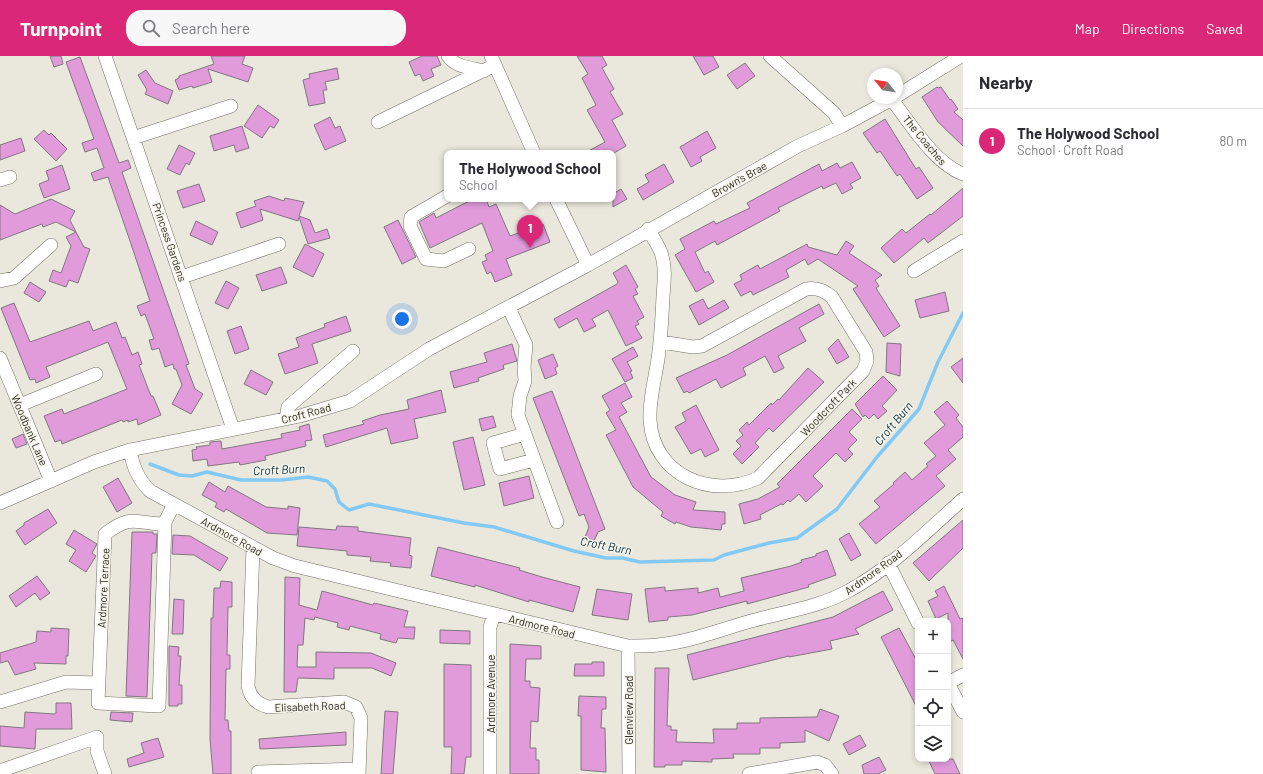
<!DOCTYPE html>
<meta charset="utf-8">
<style>
body{margin:0;font-family:Barlow,sans-serif;background:#f7f7f7;color:#2b2b33}
.controls{position:absolute;right:12px;bottom:12px;display:grid;overflow:hidden;border-radius:8px;box-shadow:0 2px 6px #0003}
.controls button{width:36px;height:36px;display:grid;place-items:center;padding:0;border:0;border-bottom:1px solid #e1e1e2;background:#fff;color:#2b2b33;font:20px sans-serif}
.compass{position:absolute;left:867px;top:12px;width:36px;height:36px;border-radius:50%;background:#fff;box-shadow:0 2px 6px #0003;rotate:300deg}
.you{position:absolute;left:402px;top:263px;width:14px;height:14px;margin:-10px;border:3px solid #fff;border-radius:50%;background:#1a73e8;box-shadow:0 0 0 6px #1a73e833}
.badge{display:grid;place-items:center;width:26px;height:26px;border-radius:50%;background:#db2777;color:#fff;font-size:13px;font-weight:700}
.pin{position:absolute;translate:-50% -33px;filter:drop-shadow(0 1px 2px #0008)}
.pin::after{content:'';position:absolute;top:21px;width:14px;height:12px;background:inherit;clip-path:polygon(0 0,100% 0,50% 100%)}
.popup{position:absolute;left:444px;top:94px;width:172px;height:52px;box-sizing:border-box;display:grid;place-content:center;border-radius:8px;background:#fff;filter:drop-shadow(0 1px 3px #0005);font-size:13px;white-space:nowrap;color:#7c7c81}
.popup b{font-size:15px;color:#2b2b33}
.popup::after{content:'';position:absolute;left:50%;top:100%;margin-left:-8px;border:8px solid transparent;border-top-color:#fff}
.list{margin:0;padding:0;list-style:none}
h2{display:flex;justify-content:space-between;align-items:center;height:52px;margin:0;padding:0 16px;font-size:17px}
h2 small{font-size:13px;font-weight:400;color:#7c7c81}
.list li{display:grid;grid-template-columns:26px 1fr auto;gap:12px;align-items:center;box-sizing:border-box;height:64px;padding:0 16px;border-top:1px solid #e1e1e2}
.list b{display:block;font-size:15px;white-space:nowrap}
.list p{margin:0;font-size:13px;white-space:nowrap;color:#7c7c81}
.list em{font-size:13px;font-style:normal;color:#7c7c81}
.icon{flex:none;width:22px;height:22px;fill:none;stroke:currentColor;stroke-width:2;stroke-linecap:round;stroke-linejoin:round}
.map{position:relative;flex:none;width:963px;height:718px;overflow:hidden}
header{display:flex;align-items:center;gap:24px;box-sizing:border-box;height:56px;padding:0 20px;background:#db2777;color:#fff}
header strong{font-size:19px}
nav{display:flex;gap:22px;margin-inline-start:auto;font-size:14px}
.search{width:280px;height:36px;background:#f7f7f7;display:flex;align-items:center;gap:10px;box-sizing:border-box;padding:0 14px;border-radius:16px;color:#7c7c81;font-size:15px}
main{display:flex}
aside{flex:1;background:#fff}
.map>svg:first-child{display:block}
</style>
<header>
<strong>Turnpoint</strong>
<div class="search"><svg class="icon" aria-label="search" viewBox="0 0 24 24"><circle cx="10" cy="10" r="6"/><path d="M15 15l6 6"/></svg>Search here</div>
<nav><a>Map</a><a>Directions</a><a>Saved</a></nav>
</header>
<main>
<div class="map">
<svg width="963" height="718" viewBox="0 0 963 718">
<rect width="100%" height="100%" fill="#eae8dd"/>
<g fill="none" stroke-linecap="round" stroke-linejoin="round">
<path stroke="#82caf5" stroke-width="3.5" d="M150,408L179,419L192,420L207,416L241,424H282L308,421L327,425L335,433L339,446L349,454L369,448L464,467L494,471L574,495L606,502H622L640,506L714,504L724,499L769,487L797,482L837,453L877,401L919,353L938,306L963,257"/>
</g>
<path fill="#e19bdb" stroke="#80777f" d="M50,0H61L63,8L54,11Z
M211,0H245L242,8L253,12L248,26L208,13L212,26L193,32L192,30L179,34L175,24L179,22V20L214,8Z
M422,0H437L441,9L431,13L434,20L423,25L420,18L415,20L409,6Z
M577,0H602L607,9L602,12L614,33L610,36L623,58L612,64L626,90L614,97H585L605,86L587,54L596,49L582,22L588,18Z
M693,0H713L719,11L704,19Z
M80,1L119,107L128,104L131,112L122,116L189,308L186,309L195,333L203,338L191,358L172,348L182,329L176,313H174L173,308L165,311L159,292L152,294L149,284L154,283L145,258L141,260L137,250L150,245L130,185L108,121L94,125L91,117L104,112L97,92L85,96L82,87L94,83L66,6Z
M745,7L755,20L737,33L727,19Z
M337,12L339,23L325,26L327,34H323L325,47L309,50L303,24L310,22L309,18Z
M146,14L155,27L173,35L168,48L145,38L147,34L138,19Z
M937,31L938,32L941,31L950,44L951,43L958,53L954,56L963,64V90L938,66L922,41Z
M258,49L279,64L274,72L270,70L262,82L244,70Z
M330,61L335,72L340,70L346,85L325,94L314,69Z
M885,63L916,113L919,111L933,132L917,143L900,118L897,120L880,95L877,97L863,77Z
M242,70L249,92L236,96L234,89L214,95L210,80Z
M44,74L49,79L51,77L67,93L56,105L34,83Z
M707,75L716,92L700,101L702,105L691,111L680,91Z
M21,82L25,95L0,104V89Z
M179,89L195,97L189,109L186,107L180,119L167,113Z
M852,106L861,122L850,128L853,132L842,138L836,127L823,133L822,130L778,152L780,155L717,189L715,185L695,196L705,217L708,215L714,226L696,236L675,199L685,193L680,183L714,165L716,168L750,152L747,147L819,108L822,115L837,107L840,112Z
M664,108L674,126L643,144L637,133L649,126L645,119Z
M62,109L70,133L44,142L39,128L49,124L46,115Z
M199,128L205,145L183,152L177,135Z
M963,132V160L928,187L924,182L894,207L881,192L902,173L906,177L930,158L931,159Z
M621,133L627,143L613,151V138Z
M269,140L284,145L285,142L304,146L299,160L310,164L315,177L327,173L330,182L308,188L299,161L298,165L260,153L263,164L241,172L236,157L256,150L254,145Z
M51,143L75,155L70,164L76,176L56,166L43,171L42,168L0,184V149L15,158Z
M473,143H486L489,151L496,148L510,180L543,168L550,186L506,203L512,219L495,226L491,216L487,218L482,206L487,204L485,199L493,195L482,167L430,192L419,166L434,157L436,162Z
M398,164L416,201L402,208L384,171Z
M196,165L218,176L212,189L190,179Z
M76,176L84,191L90,193L78,227L69,224L66,231L49,225L53,214L61,217L71,190L66,181Z
M846,185L854,190L849,197L882,219L875,224L879,230L876,232L900,270L884,281L853,233L858,230L818,203L808,209L805,203L786,214L789,221L753,239L751,235L741,240L734,228L742,224L740,219L758,209L760,213L807,188L808,191L837,199Z
M305,188L324,198L313,221L293,211Z
M626,209L638,231L635,233L638,238L633,240L644,261L637,265L639,268L635,270L642,282L626,290L608,254L592,263L596,270L584,276L577,262L559,272L554,263L617,228L618,226L613,217Z
M281,211L287,227L262,235L256,219Z
M226,225L239,232L228,253L215,247Z
M30,226L46,236L39,246L24,237Z
M945,236L949,255L920,262L915,244Z
M703,243L708,253L724,244L729,252L699,269L689,250Z
M14,247L30,286L89,265L93,275L116,266L122,282L125,281L132,299L138,296L142,308L139,309L151,340H153L161,359L138,369L137,363L128,366V364L123,366L122,364L62,388L61,384L55,386L44,360L62,353L64,358L127,333L108,286L46,311L50,321L36,327L35,323L30,324L1,252Z
M819,248L824,258L799,272L806,285L778,300L784,312L774,317L765,300L743,312L746,319L721,332L716,323L689,337L687,335L684,337L676,322L727,299Z
M346,260L351,275L312,288L318,307L285,318L278,298L299,291L296,282L325,271L324,268Z
M241,270L249,293L235,298L227,275Z
M838,283L849,301L837,308L828,293Z
M887,287L901,288L900,320L886,316Z
M512,288L517,305L503,309L504,313L478,322L479,325L454,332L450,316L487,306L484,297Z
M633,291L638,300L627,306L632,315L630,316L633,322L625,326L612,303Z
M553,298L558,310L555,312L557,318L545,323L538,304Z
M963,302V327L951,311Z
M808,312L824,326L773,376L769,372L755,387L759,391L742,408L733,398L741,390L736,385L743,379L739,374L747,366L749,369L771,347L772,349L778,343L779,344Z
M251,314L273,326L266,339L244,328Z
M883,320L897,334L882,350L887,355L878,363L874,358L869,363L865,359L863,361L855,348Z
M625,327L632,341L621,347L627,356L619,361L651,421L675,439L696,446L693,454L725,456V468H722L721,474L691,471L676,466L675,468L661,460L663,456L633,431L606,379L616,374L606,357L610,354L602,340Z
M441,334L446,356L414,363L418,382L391,388L387,372L326,391L323,379L364,368L362,365L380,359L409,353L407,344Z
M552,335L605,473L598,476L594,485L585,481L589,471L584,458L579,460L533,342Z
M947,345L959,359L956,362L963,371V381L948,394L956,403L936,420L945,430L876,488L859,468L880,451L874,445L894,428L893,427L905,416L912,424L928,410L926,408L936,400L924,387L945,369L934,356Z
M696,349L719,394L705,401L701,393L691,398L675,371L686,365L682,357Z
M852,353L862,363L849,376L857,384L848,393L853,398L845,406L836,397L813,420L823,430L806,446L799,438L790,446L788,444L783,449L781,448L760,459L761,463L744,468L739,448L758,443L780,431L777,428Z
M493,360L496,371L482,375L479,363Z
M309,368L312,384L305,385L306,390L265,400L266,404L240,409L239,406L208,410L207,403L193,405L192,394L197,393L196,391L210,389V386L221,385L222,393L282,382L281,378L300,374L299,371Z
M23,378L27,388L16,392L12,383Z
M473,381L485,429L464,434L453,386Z
M529,420L534,442L504,450L499,427Z
M118,422L132,447L117,456L103,431Z
M209,426L225,436L228,430L266,451L288,453V450L300,452L297,479L267,477L226,453L224,456L215,451L217,447L202,439Z
M48,453L57,467L25,489L16,475L24,469V467Z
M963,464V492L929,525L913,507Z
M337,470L358,471V475L411,482L409,499L412,500L411,512L390,510L391,507L370,505L371,501L347,499V495L297,490L299,471L336,474Z
M74,474L97,488L92,497L96,500L86,516L69,505L76,494L66,488Z
M132,476H153V478H157L156,497H152L147,641L126,640Z
M849,477L861,499L851,505L839,483Z
M173,479L190,480L228,502L220,515L194,499L172,498Z
M438,491L520,512L519,514L542,521L580,531L573,556L529,544V546L475,529V531L431,520Z
M827,494L836,519L808,529L809,531L747,548V545L692,559L668,561V564L649,566L645,533L665,531V535L698,532V537L718,532L720,541L744,535L741,522L791,510L802,506L801,504L816,500V498Z
M37,520L50,537L40,544L35,537L16,551L9,540Z
M285,521L300,522L299,549L317,554L322,535L373,549L374,547L408,555L404,571H415L414,583L398,582L396,587L380,583L381,578L350,570L349,574L337,571L338,567L315,561L314,564L305,562L303,589H298L297,611H316V596L371,597L396,607L391,620L372,612H334V623L298,622L296,636H284Z
M221,525L232,526V551H228L227,599H230V613H226L225,664H228L229,675H231V718H213L210,683L211,562H213L214,532H220Z
M944,530L960,563L963,562V603L953,584L948,587V557L936,563L928,545L938,540L935,535Z
M597,533L632,538L628,564L592,559Z
M883,535L893,554L855,573L859,578L830,585L832,593L789,601V600L693,624L687,599L833,561Z
M174,543L184,544L183,578H172Z
M51,572L69,573L68,600H66V608L34,607L36,613L15,619L8,605L0,607V597L36,586L37,575L51,576Z
M899,572L918,607V654L881,581Z
M440,574L470,575V588L440,587Z
M510,588L541,590V603H526L525,625H530V631L540,632L538,666L531,665L530,692H536V704H539V718H510Z
M169,590L179,591L178,600H181L179,629H182V648H178V650H169Z
M592,606H604V620H574L575,608H592Z
M444,608L471,609V701H466L464,718H451L452,691H444Z
M655,612H669L667,670H671V674H677L676,686L714,687L713,673H737V667H760V662L817,661L820,653L839,660L829,685L805,674V686L780,687V692H760V698H733L734,702L712,703V706L682,705V709H665V711H654Z
M579,640L606,641V653H602L601,672H605L606,716L581,714V660H578Z
M56,647H71L72,673H36L35,693L0,690V670L24,672L25,656L54,658L56,657Z
M385,655L398,656L393,718H381Z
M111,656L133,657L132,666L110,664Z
M346,676V689L260,693L259,683Z
M860,679L866,690L849,699L843,688Z
M158,682L164,701L129,711L127,703L144,697L141,687Z
M879,701L886,714L878,718H864L862,709Z
M928,703H953L960,718H935Z"/>
<g fill="none" stroke-linecap="round" stroke-linejoin="round">
<g stroke="#737167" stroke-width="14">
<path id="minor" d="M105,0L233,373
M448,0C455,11 472,12 484,15
M491,0L534,97
M770,0L834,57L842,70
M897,40L961,0
M892,44C911,68 934,107 963,118
M378,66L495,9
M133,82L231,50
M0,124L10,121
M447,140L411,161L410,170L426,203L444,205L469,193
M556,143L588,209
M648,173C653,182 660,191 662,200C666,213 664,227 663,240C662,263 661,286 657,309C654,327 649,346 650,364C653,419 711,444 758,422L863,315L867,305L866,296L832,241C824,234 816,231 806,233L702,290L693,291L661,286
M914,215L963,185
M182,221L279,188
M0,225L14,222L51,189
M509,252L526,289L524,311L525,325L520,340L518,359L557,466
M0,302L51,425
M20,349L96,318
M286,363L288,351L353,295
M525,378L493,387L500,413L534,404
M130,394C133,411 138,423 150,435L273,502L295,510L628,590C638,590 649,590 658,589C691,586 724,572 755,564C788,555 820,551 850,534C891,512 928,474 963,443
M0,447L94,406L130,394L300,360L350,345L429,293L588,209L798,90L842,70L894,42
M165,466L159,650L98,647L105,478C133,457 134,468 164,468L174,448
M253,492L248,630C250,642 257,648 268,651L344,646L356,651L361,662L359,718
M888,507L918,567
M628,590L629,718
M948,627L963,656
M948,627L963,619
M0,646L66,626L98,627
M0,715L97,681V695L105,718
M258,718V716L359,713
M490,718V571L494,558
M749,718L817,706L825,709L832,718"/>
</g>
<use href="#minor" stroke="#fff" stroke-width="13"/>
</g>
<g text-anchor="middle" dominant-baseline="central" stroke-width="3" stroke-linejoin="round" paint-order="stroke">
<g font-size="11" fill="#2c2b27" stroke="#f7f5ea">
<text transform="translate(925 84) rotate(50)">The Coaches</text>
<text transform="translate(739 123) rotate(-29)">Brown's Brae</text>
<text transform="translate(170 186) rotate(71)">Princess Gardens</text>
<text transform="translate(828 351) rotate(-46)">Woodcroft Park</text>
<text transform="translate(306 357) rotate(-15)">Croft Road</text>
<text transform="translate(30 374) rotate(67)">Woodbank Lane</text>
<text transform="translate(232 480) rotate(29)">Ardmore Road</text>
<text transform="translate(873 516) rotate(-36)">Ardmore Road</text>
<text transform="translate(103 532) rotate(-87)">Ardmore Terrace</text>
<text transform="translate(542 570) rotate(14)">Ardmore Road</text>
<text transform="translate(490 638) rotate(-90)">Ardmore Avenue</text>
<text transform="translate(310 650) rotate(-2)">Elisabeth Road</text>
<text transform="translate(628 654) rotate(-90)">Glenview Road</text>
</g>
<g font-size="12" font-style="italic" fill="#063147" stroke="#f7f5ea">
<text transform="translate(893 367) rotate(-50)">Croft Burn</text>
<text transform="translate(279 413) rotate(-3)">Croft Burn</text>
<text transform="translate(606 489) rotate(11)">Croft Burn</text>
</g>
</g>
</svg>
<div class="controls">
<button>+</button>
<button>−</button>
<button><svg class="icon" aria-label="locate" viewBox="0 0 24 24"><circle cx="12" cy="12" r="6"/><path d="M12 2v4M12 18v4M2 12h4M18 12h4"/></svg></button>
<button><svg class="icon" aria-label="layers" viewBox="0 0 24 24"><path d="M12 4l9 5-9 5-9-5zM3 14l9 5 9-5"/></svg></button>
</div>
<svg class="compass" viewBox="-18 -18 36 36"><path d="M0-13l5 13h-10z" fill="#e53935"/><path d="M0 13l5-13h-10z" fill="#7c7c81"/></svg>
<div class="you"></div>
<div class="pin badge" style="left:530px;top:192px">1</div>
<div class="popup"><b>The Holywood School</b>School</div>
</div>
<aside>
<h2>Nearby<small></small></h2>
<ul class="list">
<li><span class="badge">1</span><div><b>The Holywood School</b><p>School · Croft Road</p></div><em>80 m</em></li>
</ul>
</aside>
</main>
